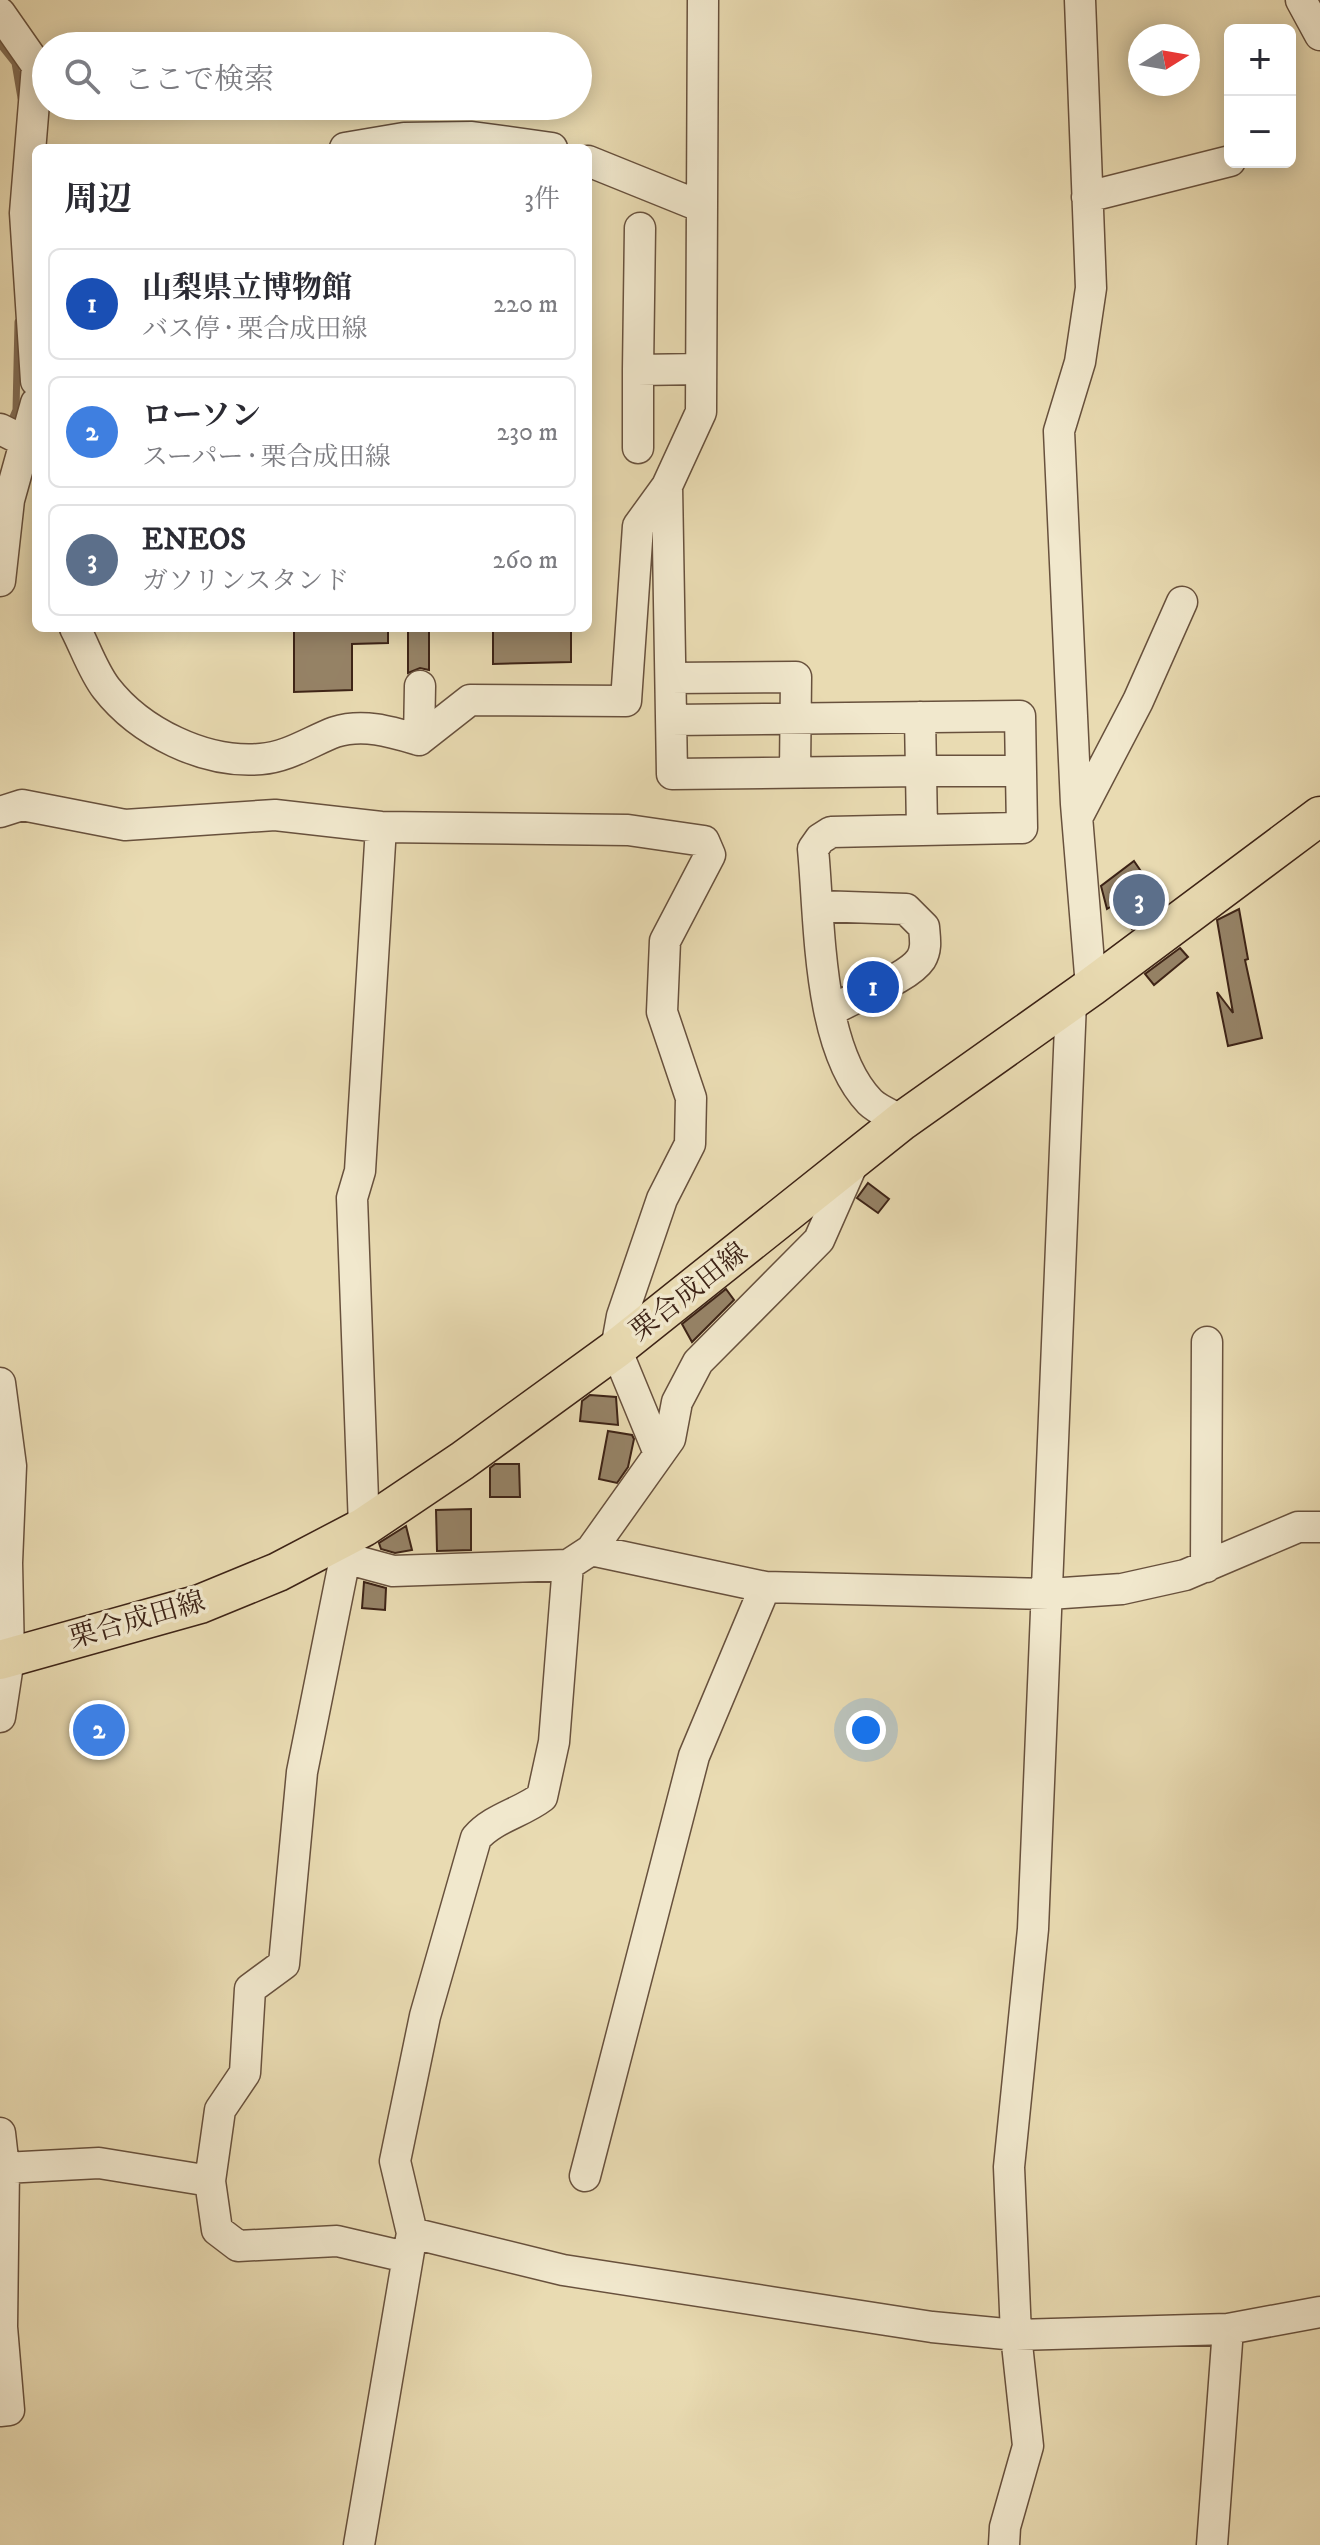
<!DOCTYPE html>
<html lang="ja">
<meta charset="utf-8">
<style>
body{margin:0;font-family:"IM FELL DW Pica","Noto Serif JP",serif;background:#f2f2f3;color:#2b2b33}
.controls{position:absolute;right:24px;top:24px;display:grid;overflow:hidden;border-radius:12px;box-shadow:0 4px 20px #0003}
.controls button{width:72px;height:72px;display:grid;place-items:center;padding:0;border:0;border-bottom:2px solid #e1e1e2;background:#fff;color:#2b2b33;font:40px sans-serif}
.compass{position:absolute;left:1128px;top:24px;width:72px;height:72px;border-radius:50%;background:#fff;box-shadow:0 4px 20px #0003;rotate:79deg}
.you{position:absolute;left:866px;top:1730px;width:28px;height:28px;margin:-20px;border:6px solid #fff;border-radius:50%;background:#1a73e8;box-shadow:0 0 0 12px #1a73e833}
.badge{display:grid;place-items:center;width:52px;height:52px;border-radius:50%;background:#8f2418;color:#fff;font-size:26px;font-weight:700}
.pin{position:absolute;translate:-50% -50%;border:4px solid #fff;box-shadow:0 2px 8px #0006}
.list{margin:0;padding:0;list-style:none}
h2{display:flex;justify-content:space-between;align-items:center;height:104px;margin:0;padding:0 32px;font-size:34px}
h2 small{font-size:26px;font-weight:400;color:#7c7c81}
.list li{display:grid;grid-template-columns:52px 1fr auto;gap:24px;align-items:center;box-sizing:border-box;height:112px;margin:0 16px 16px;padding:0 16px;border:2px solid #e1e1e2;border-radius:12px}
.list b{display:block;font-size:30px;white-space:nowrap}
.list p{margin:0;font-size:26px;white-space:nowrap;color:#7c7c81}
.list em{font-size:26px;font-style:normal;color:#7c7c81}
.icon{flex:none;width:44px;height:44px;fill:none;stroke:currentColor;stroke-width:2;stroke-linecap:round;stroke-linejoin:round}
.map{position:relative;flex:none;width:1320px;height:2545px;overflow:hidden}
.search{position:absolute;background:#fff;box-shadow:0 4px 20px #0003;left:32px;top:32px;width:560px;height:88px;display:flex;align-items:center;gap:20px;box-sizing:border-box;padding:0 28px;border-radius:44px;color:#7c7c81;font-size:30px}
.panel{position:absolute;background:#fff;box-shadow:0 4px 20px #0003;left:32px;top:144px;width:560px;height:488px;border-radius:12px}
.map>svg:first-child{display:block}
</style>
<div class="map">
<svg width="1320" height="2545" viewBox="0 0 1320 2545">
<rect width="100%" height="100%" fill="#e9dbb2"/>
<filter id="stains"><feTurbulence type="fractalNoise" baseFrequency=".0025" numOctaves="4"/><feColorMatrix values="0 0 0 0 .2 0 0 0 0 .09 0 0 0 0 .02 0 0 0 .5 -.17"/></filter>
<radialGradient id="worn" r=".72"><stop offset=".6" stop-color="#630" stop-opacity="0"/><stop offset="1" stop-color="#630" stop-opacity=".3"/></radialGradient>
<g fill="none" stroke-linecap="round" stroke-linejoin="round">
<path stroke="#816c54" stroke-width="7" d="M0,44L15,63L21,98
M10,424L16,410L18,322"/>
</g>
<path fill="#968367" stroke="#3d2316" stroke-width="2" d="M294,628H388V643L352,644V690L294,692Z
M408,628H429V670L420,668L408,673Z
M493,628H571V662L493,664Z
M1134,861L1164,905L1132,929L1115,904L1107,909L1101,886Z
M1239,909L1248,959L1245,960L1262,1038L1228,1046L1217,992L1233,1013L1217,920Z
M1180,948L1188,957L1154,985L1145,974Z
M868,1183L889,1199L878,1213L857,1198Z
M726,1289L734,1300L692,1342L682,1324Z
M590,1395L616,1397L618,1425L580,1421L582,1401Z
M608,1431L632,1435L634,1439L628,1467L617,1483L599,1479Z
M495,1464H519L520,1497H490V1468Z
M471,1509V1550L437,1551L436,1510Z
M406,1526L412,1550L395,1553L381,1549L379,1543Z
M364,1582L386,1588L385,1610L362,1608Z"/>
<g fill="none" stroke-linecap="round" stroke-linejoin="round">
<g stroke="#68513d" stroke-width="33">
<path id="minor" d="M703,0L701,412L667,486L672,774L921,771L922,830L831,832L820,839L813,849C820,921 817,1047 870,1102C878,1110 892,1115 902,1121
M1080,0L1091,288L1080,362L1059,431L1076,804L1091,987
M1301,0L1320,35
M0,13L37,66L25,213L36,381
M345,148L404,138L472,137L552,148
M588,161L702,207
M1087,197L1230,161
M640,228L638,370L701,369
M0,429L26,442
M638,448V370
M0,581L9,500L36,403
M75,628C85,647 93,671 106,688C140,732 205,764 261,759C288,757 311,741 335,732C364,723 392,732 419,740
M671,678L796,677L795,772
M920,717L921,771H1021
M672,720L1020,716L1022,828L922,830
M419,740L470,700L626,701L638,526L667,486
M419,740L420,686
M0,812L22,805L125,825L275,815L381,827L628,830L704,841L710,855L665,941L662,1012L691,1098L690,1144L662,1199L622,1316L616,1349L658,1451
M1078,816L1138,701L1182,602
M818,906L906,909L924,927C925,939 927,949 921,959C907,980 854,996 831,1011
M0,1383L11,1466L7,1563L9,1658L0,1717
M364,1527L352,1198L360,1171L381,827
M591,1550L765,1587L1049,1594L1122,1589L1185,1575L1298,1527H1320
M1206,1567L1207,1342
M0,2133L4,2168L2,2327L9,2410L0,2411
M4,2168L99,2163L210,2181L217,2230L238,2246L337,2241L406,2257
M585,2176L694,1756L765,1587
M210,2181L220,2110L245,2073L250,1989L284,1964L302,1772L345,1558L393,1571L568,1565
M412,2233L563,2270L932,2327L1016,2335L1228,2329L1320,2312
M359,2545L412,2233L395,2161L425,2016L476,1838C493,1818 521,1813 542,1797L554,1742L568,1565L591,1550L670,1439L677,1402L698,1362L819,1240L853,1163
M1004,2545L1005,2527L1028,2446L1016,2335L1009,2167L1033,1929L1071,1002
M1212,2545L1228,2329"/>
</g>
<g stroke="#3d2316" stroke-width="41">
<path id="major" d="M0,1660L200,1604L278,1572L364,1527L462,1461L616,1349L902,1121L1091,987L1320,816"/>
</g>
<use href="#minor" stroke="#f1e8cd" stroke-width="30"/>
<use href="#major" stroke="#e9dbb2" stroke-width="38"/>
</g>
<g text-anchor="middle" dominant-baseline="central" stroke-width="7" stroke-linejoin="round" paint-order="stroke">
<g font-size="28" fill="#3d2316" stroke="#f1e8cd">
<text transform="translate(689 1292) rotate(-38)">栗合成田線</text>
<text transform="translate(137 1620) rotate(-16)">栗合成田線</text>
</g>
</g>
<rect width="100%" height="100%" filter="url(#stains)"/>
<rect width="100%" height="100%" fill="url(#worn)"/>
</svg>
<div class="controls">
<button>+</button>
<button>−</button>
</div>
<svg class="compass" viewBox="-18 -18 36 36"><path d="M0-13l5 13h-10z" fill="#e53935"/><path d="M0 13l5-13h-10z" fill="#7c7c81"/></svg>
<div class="you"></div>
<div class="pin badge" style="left:873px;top:987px;background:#1a4fb4">1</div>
<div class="pin badge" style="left:99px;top:1730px;background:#3f7fe0">2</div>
<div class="pin badge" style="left:1139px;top:900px;background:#5c6f8a">3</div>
<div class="search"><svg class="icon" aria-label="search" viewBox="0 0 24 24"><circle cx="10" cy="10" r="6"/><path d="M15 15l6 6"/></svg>ここで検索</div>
<section class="panel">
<h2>周辺<small>3件</small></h2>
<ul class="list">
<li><span class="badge" style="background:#1a4fb4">1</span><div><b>山梨県立博物館</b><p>バス停 · 栗合成田線</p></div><em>220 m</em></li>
<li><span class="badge" style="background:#3f7fe0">2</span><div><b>ローソン</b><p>スーパー · 栗合成田線</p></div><em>230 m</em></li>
<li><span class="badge" style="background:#5c6f8a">3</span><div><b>ENEOS</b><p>ガソリンスタンド</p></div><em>260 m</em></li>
</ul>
</section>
</div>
